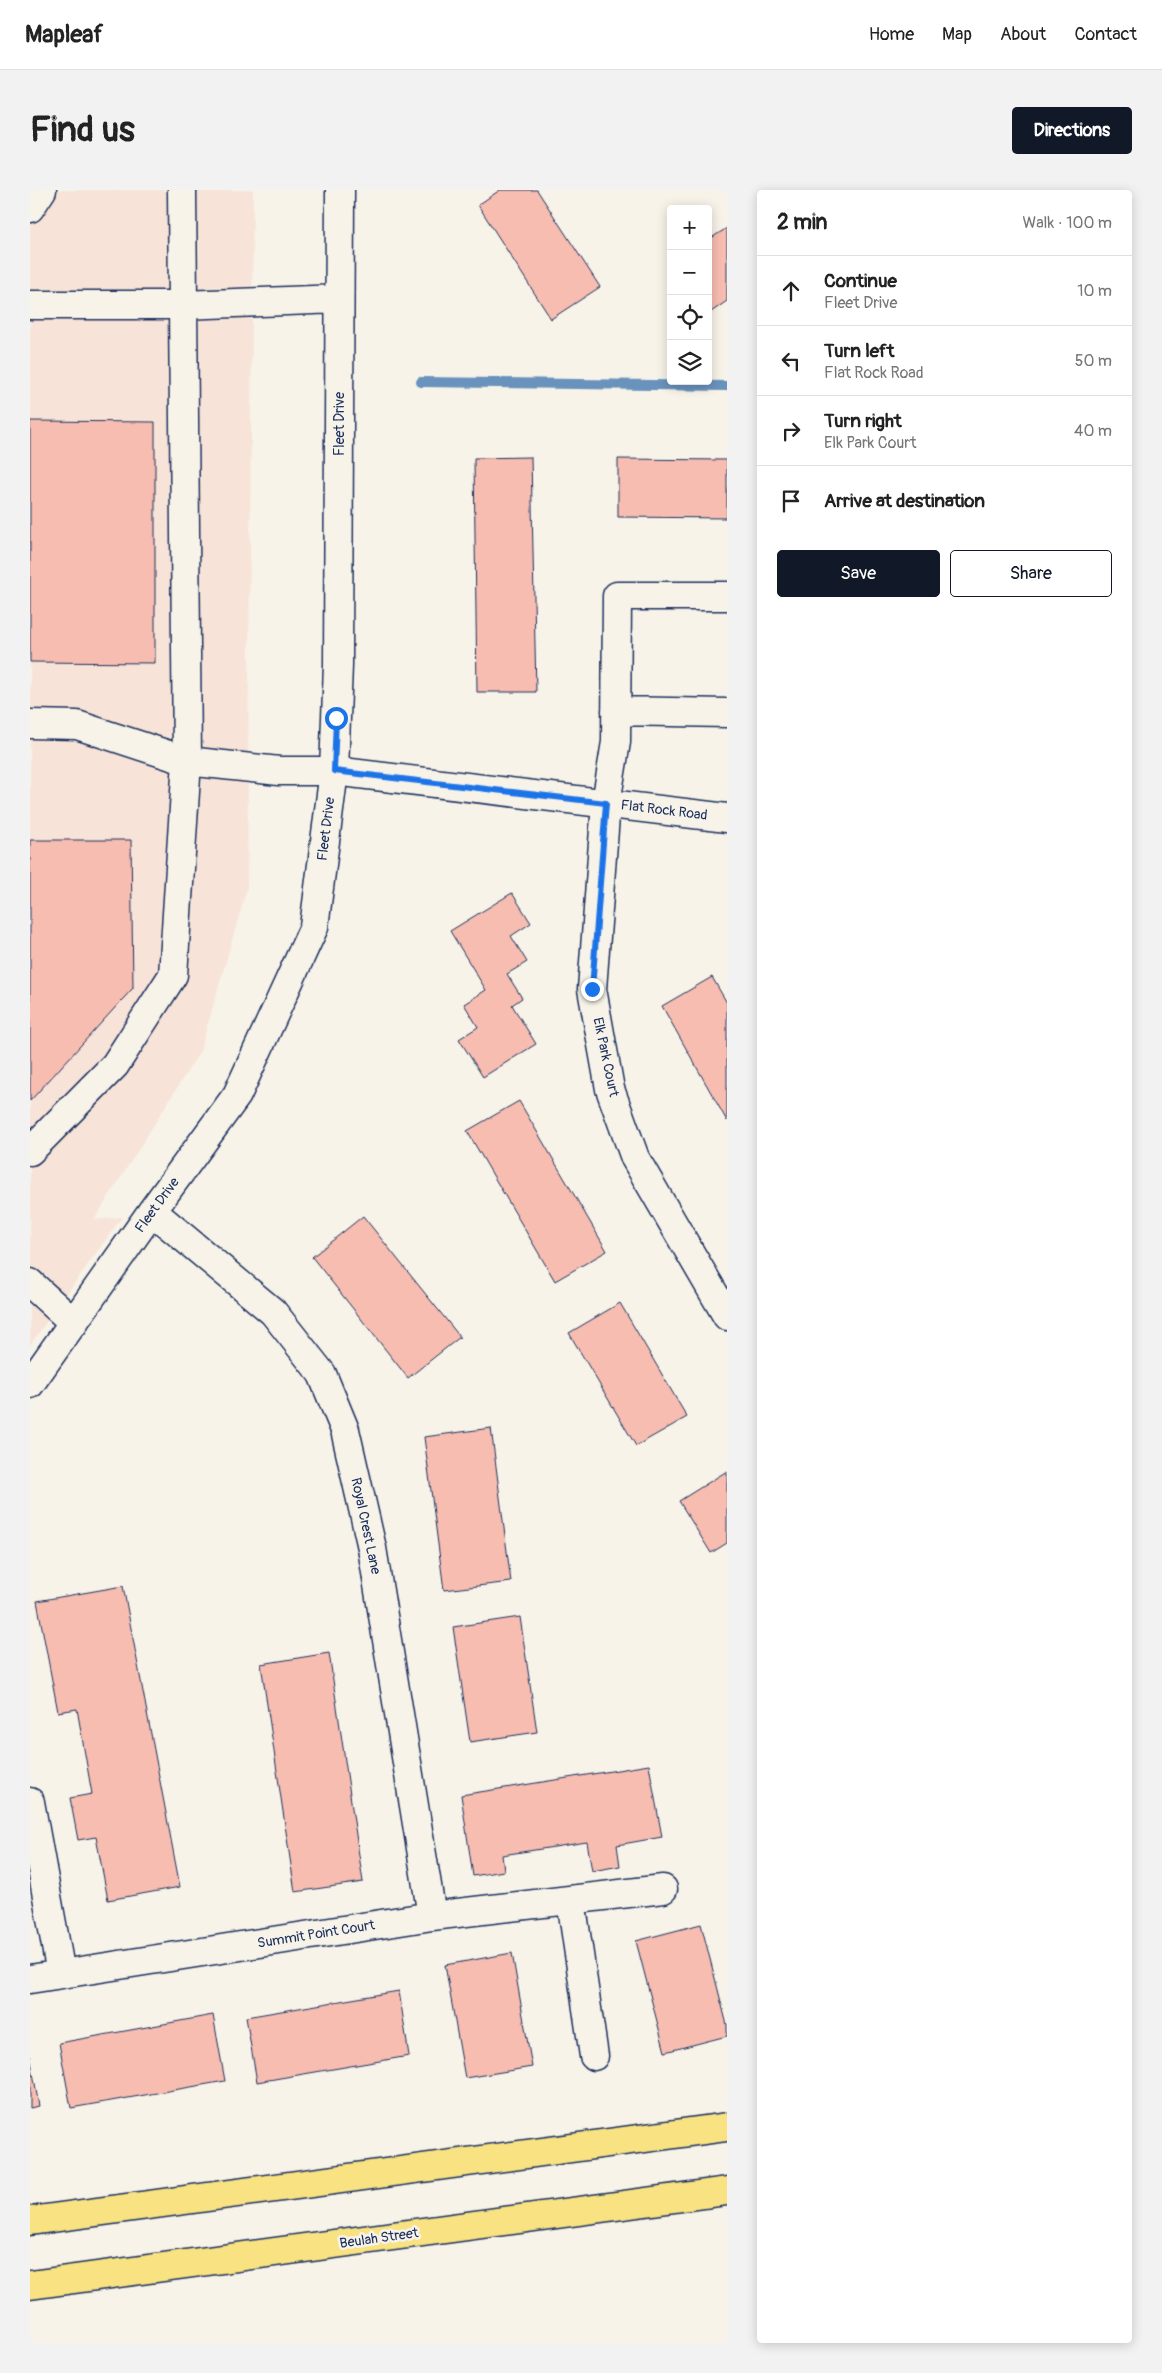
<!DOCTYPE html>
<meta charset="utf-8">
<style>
body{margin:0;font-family:Pangolin,sans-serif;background:#f2f2f2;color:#222}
.controls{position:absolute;right:15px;top:15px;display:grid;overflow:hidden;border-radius:5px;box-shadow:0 2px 12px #0003}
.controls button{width:45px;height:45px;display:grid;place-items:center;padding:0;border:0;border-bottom:1px solid #e0e0e0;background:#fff;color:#222;font:25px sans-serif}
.stop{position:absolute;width:15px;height:15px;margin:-11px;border:4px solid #1a73e8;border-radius:50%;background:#fff}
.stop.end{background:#1a73e8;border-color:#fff;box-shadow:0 1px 5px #0008}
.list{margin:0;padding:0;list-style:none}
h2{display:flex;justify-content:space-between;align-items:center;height:65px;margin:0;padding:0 20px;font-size:21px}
h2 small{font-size:16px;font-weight:400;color:#767676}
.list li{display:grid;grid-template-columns:32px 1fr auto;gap:15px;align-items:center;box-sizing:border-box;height:70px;padding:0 20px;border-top:1px solid #e0e0e0}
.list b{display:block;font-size:19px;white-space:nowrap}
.list p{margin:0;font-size:16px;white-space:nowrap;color:#767676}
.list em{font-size:16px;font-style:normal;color:#767676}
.actions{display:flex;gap:10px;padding:15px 20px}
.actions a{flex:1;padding:11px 0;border:1px solid #111827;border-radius:5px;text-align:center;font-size:18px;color:#111827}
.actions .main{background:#111827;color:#fff}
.icon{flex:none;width:28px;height:28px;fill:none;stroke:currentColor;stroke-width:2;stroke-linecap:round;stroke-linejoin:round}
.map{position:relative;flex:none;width:697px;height:2153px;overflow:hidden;border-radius:5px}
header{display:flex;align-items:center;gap:30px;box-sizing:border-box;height:70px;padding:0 25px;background:#fff;border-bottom:1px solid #e0e0e0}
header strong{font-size:24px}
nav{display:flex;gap:28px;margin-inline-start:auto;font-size:18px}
.intro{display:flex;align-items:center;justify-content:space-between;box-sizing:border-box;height:120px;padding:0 30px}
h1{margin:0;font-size:35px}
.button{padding:12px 22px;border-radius:5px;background:#111827;color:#fff;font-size:18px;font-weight:700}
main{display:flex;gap:30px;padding:0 30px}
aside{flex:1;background:#fff;border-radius:5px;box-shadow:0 2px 12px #0003}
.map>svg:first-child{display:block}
</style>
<header>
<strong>Mapleaf</strong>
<nav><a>Home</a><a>Map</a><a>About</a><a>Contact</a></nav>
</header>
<div class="intro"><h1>Find us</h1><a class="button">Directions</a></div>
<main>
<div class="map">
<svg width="697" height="2153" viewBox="0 0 697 2153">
<rect width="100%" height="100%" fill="#f7f3e8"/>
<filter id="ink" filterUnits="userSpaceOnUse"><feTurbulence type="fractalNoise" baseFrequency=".02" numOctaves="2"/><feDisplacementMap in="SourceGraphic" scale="10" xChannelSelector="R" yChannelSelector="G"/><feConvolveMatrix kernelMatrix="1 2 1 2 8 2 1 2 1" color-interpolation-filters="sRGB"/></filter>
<g filter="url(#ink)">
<path fill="#f7e3d7" d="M0,0H223L217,698L170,861L64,1030L92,1027L0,1155Z"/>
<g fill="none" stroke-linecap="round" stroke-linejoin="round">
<path stroke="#6992bd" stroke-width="10" d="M391,192L697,196"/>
</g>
<path fill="#f7bdb0" stroke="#1b2f5e" d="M470,0H507L570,97L521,129L448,15Z
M697,38V111L678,124V50Z
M0,231L125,232V473L0,472Z
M501,267L506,502H447L444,268Z
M588,269L697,270V328L588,327Z
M0,650H101L103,798L0,911Z
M482,703L501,733L481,746L497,772L477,784L492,808L482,815L506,854L453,887L429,849L448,837L434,814L456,800L420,741Z
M682,787L697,813V931L632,816Z
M489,911L577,1061L525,1091L437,941Z
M333,1026L430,1147L378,1188L282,1067Z
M590,1113L657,1227L606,1256L539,1143Z
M461,1238L481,1392L414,1400L394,1247Z
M697,1281V1353L681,1363L649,1311Z
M93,1396L150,1697L78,1710L66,1647L48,1650L40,1608L62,1604L47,1519L28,1522L7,1411Z
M490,1427L507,1542L440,1552L423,1437Z
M299,1463L333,1692L265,1702L231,1474Z
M619,1575L632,1647L587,1655L590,1676L562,1681L557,1652L472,1665L474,1681L443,1686L431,1605Z
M671,1734L697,1835V1846L635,1862L606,1751Z
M482,1763L502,1877L435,1888L415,1775Z
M369,1801L379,1866L227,1892L216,1827Z
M183,1825L195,1891L41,1918L29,1853Z
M0,1866L9,1916L0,1918Z"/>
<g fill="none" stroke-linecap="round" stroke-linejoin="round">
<g stroke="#1b2f5e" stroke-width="31">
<path id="minor" d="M0,18L12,0
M0,115H152L309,109
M697,406H587L586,552L576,613L562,799L580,899L605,968L697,1126
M586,521L697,523
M0,534L47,535L157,571L249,581H304L697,628
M0,961L85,875L143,785L157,571L152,0
M122,1021L243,1122L292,1184L315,1240L342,1358L402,1726
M0,1093L44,1133
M0,1194L122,1021L207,905L284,737L304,581L308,475L310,0
M0,1612L31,1784
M541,1710L564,1866
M0,1789L402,1726L633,1699"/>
</g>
<g stroke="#1b2f5e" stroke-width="31">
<path id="major" d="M0,2031L697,1937
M0,2095L697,2001"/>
</g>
<use href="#minor" stroke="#f7f3e8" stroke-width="28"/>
<use href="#major" stroke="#f8e281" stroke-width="28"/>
</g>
</g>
<g fill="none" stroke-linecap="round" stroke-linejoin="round" filter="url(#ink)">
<path stroke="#1a73e8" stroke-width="6" d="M306,528L304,581L576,613L562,799"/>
</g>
<g text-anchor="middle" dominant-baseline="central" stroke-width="5" stroke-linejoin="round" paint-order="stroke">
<g font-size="14" fill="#1b2f5e" stroke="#f7f3e8">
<text transform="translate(309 234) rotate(-90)">Fleet Drive</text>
<text transform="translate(634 620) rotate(7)">Flat Rock Road</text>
<text transform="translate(296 639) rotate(-83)">Fleet Drive</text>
<text transform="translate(576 867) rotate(78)">Elk Park Court</text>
<text transform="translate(127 1015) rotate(-54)">Fleet Drive</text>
<text transform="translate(336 1336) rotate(78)">Royal Crest Lane</text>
<text transform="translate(286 1744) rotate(-9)">Summit Point Court</text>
<text transform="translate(349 2048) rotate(-8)">Beulah Street</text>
</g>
</g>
</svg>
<div class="controls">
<button>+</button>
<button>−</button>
<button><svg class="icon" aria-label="locate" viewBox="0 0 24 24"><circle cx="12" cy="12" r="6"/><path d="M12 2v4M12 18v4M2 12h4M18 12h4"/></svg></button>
<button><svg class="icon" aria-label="layers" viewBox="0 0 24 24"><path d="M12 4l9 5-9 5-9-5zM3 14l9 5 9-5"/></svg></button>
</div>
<div class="stop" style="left:306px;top:528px"></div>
<div class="stop end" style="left:562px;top:799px"></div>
</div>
<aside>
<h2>2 min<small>Walk · 100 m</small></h2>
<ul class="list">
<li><svg class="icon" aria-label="ahead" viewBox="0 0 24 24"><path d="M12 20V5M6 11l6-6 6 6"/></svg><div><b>Continue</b><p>Fleet Drive</p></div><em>10 m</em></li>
<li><svg class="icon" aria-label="left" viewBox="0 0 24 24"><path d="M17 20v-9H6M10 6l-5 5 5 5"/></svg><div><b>Turn left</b><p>Flat Rock Road</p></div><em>50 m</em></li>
<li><svg class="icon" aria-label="right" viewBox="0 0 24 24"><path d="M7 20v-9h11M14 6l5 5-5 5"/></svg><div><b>Turn right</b><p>Elk Park Court</p></div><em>40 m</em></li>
<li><svg class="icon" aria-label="arrive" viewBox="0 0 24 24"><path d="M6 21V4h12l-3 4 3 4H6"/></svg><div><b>Arrive at destination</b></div></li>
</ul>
<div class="actions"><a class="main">Save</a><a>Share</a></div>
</aside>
</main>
